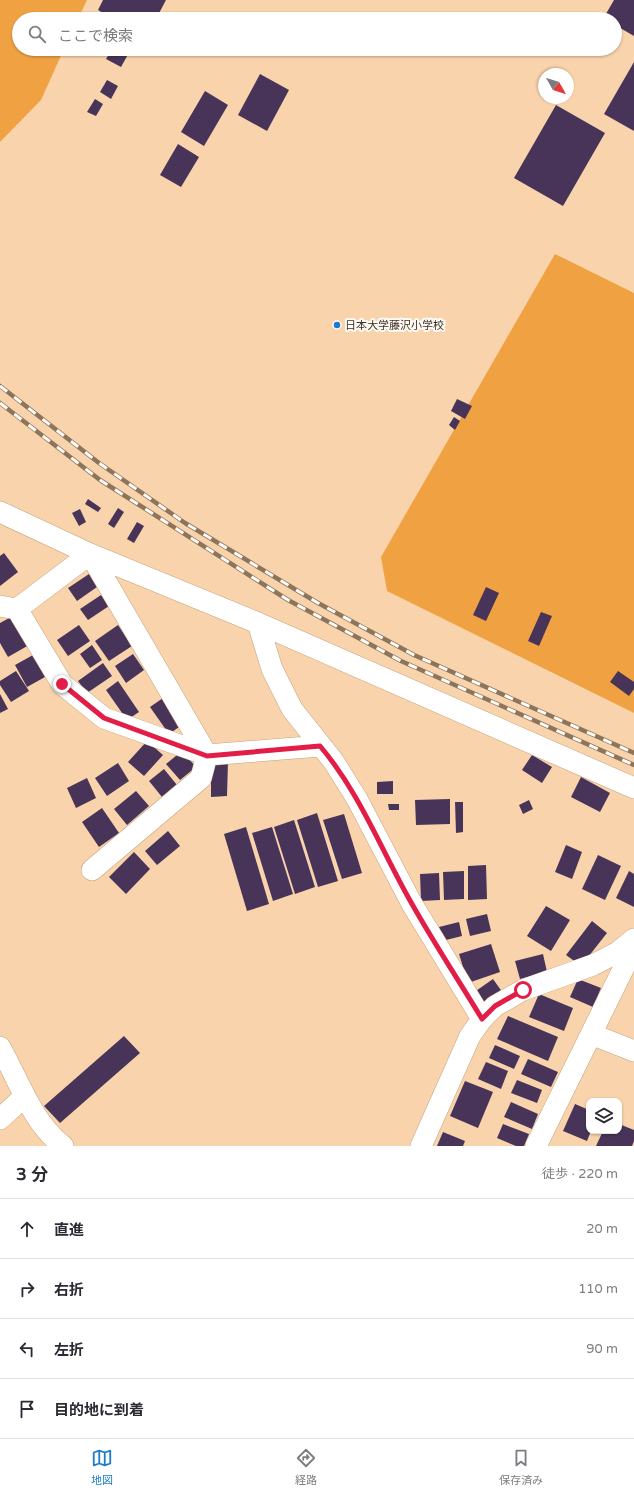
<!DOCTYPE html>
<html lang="ja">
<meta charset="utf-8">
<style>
body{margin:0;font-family:"Varela Round","Noto Sans JP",sans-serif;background:#f2f2f3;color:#2b2b33}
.controls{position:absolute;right:12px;bottom:12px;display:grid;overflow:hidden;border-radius:8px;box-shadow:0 1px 3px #0004}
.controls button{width:36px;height:36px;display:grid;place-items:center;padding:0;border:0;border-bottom:1px solid #e1e1e2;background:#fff;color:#2b2b33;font:20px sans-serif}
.compass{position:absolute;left:538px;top:68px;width:36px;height:36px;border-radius:50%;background:#fff;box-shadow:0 1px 3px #0004;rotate:129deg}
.stop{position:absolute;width:12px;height:12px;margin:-9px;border:3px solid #e11d48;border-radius:50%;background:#fff}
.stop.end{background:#e11d48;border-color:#fff;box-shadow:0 1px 4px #0008}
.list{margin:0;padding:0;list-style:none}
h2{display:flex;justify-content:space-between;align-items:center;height:52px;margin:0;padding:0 16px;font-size:17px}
h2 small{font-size:13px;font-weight:400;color:#7c7c81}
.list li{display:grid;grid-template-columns:26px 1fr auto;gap:12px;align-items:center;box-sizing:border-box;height:60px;padding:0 16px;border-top:1px solid #e1e1e2}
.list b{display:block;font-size:15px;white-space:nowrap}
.list em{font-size:13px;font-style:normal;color:#7c7c81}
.icon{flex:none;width:22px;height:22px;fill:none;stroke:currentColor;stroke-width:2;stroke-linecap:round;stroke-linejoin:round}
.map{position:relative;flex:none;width:634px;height:1146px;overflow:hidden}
.search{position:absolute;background:#fff;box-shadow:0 1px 3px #0004;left:12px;right:12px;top:12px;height:44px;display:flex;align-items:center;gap:10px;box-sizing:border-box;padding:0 14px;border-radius:22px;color:#7c7c81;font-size:15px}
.sheet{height:292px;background:#fff}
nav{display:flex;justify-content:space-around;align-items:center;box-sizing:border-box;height:56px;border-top:1px solid #e1e1e2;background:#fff;font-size:11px;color:#7c7c81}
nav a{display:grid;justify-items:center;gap:2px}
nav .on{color:#1d7dc9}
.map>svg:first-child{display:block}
</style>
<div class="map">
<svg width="634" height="1146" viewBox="0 0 634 1146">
<rect width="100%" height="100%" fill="#f8d3ab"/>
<path fill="#f0a243" d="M0,0H87L78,19H19V49H64L41,100L0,142Z
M555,254L634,293V713L387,591L381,557Z"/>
<path fill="#483459" d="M103,0H166L156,19H113L98,10Z
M614,0H634V36L615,25V19H603Z
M112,49H131L121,67L106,59Z
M634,62V131L604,114Z
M260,74L289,90L267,131L238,115Z
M107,80L118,86L111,99L100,92Z
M205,91L228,105L204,146L181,132Z
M95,99L103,104L96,116L87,112Z
M556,105L605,133L563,206L514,178Z
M178,144L199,157L181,187L160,175Z
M457,399L472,406L465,419L451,411Z
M454,417L460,421L455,430L449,425Z
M88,499L101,508L98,512L85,504Z
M118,508L124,512L114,528L108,524Z
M80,509L86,522L79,526L72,513Z
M137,522L144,526L134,543L127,539Z
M4,553L18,572L0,586V556Z
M89,574L97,587L77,601L68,588Z
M486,587L499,593L486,621L473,615Z
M101,595L109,606L88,620L80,609Z
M541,612L552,616L539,646L528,641Z
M13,616L29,645L8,657L0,643V623Z
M79,625L90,641L68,656L57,640Z
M118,625L132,646L109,661L95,641Z
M92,645L102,660L90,668L80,654Z
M133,654L144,670L126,683L115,666Z
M33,655L45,677L27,687L15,665Z
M103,663L112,676L87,693L78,681Z
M16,671L29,691L11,702L0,685V681Z
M618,671L634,682V689L629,696L610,682Z
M118,681L139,712L127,720L106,690Z
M0,694L8,709L0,713Z
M163,698L182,725L169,734L150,707Z
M147,741L163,755L144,776L128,762Z
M182,751L196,767L180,780L166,764Z
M532,755L552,767L542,783L522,770Z
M211,761H228L227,796L211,797Z
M118,763L129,781L107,796L95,778Z
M164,769L177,785L162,797L149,781Z
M581,777L610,793L600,812L571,797Z
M87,778L96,798L76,808L67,788Z
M393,781V794H377V782Z
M136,791L149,806L127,825L114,809Z
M450,799V824L416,825L415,800Z
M529,800L533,809L523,814L519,805Z
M455,802H463V832L456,833Z
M388,804H399V810H389Z
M102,808L119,833L99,847L82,822Z
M317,813L338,881L318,887L297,820Z
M344,814L362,873L342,879L323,820Z
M294,820L315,887L295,894L274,827Z
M246,827L269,904L247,911L224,834Z
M272,827L293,894L273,901L252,833Z
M168,831L180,846L157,865L145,851Z
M566,845L582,852L572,879L555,872Z
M134,852L150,869L126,894L109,877Z
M598,855L621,866L605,900L582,889Z
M486,865L487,899L468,900V866Z
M464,871V899L444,900L443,872Z
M629,871L634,874V907L616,898Z
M439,873L440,900L421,901L420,874Z
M546,906L570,920L551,951L527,936Z
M487,914L491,931L470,936L466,919Z
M592,921L607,933L581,966L566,955Z
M459,922L462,936L442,941L439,927Z
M491,944L500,972L468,983L459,954Z
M543,954L547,972L520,979L515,961Z
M493,979L503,993L482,1007L473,993Z
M578,979L601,988L593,1007L570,997Z
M539,994L573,1008L564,1031L529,1017Z
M508,1016L558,1037L548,1061L497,1039Z
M124,1036L140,1053L60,1123L44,1106Z
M495,1045L520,1056L514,1069L489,1058Z
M528,1059L558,1072L551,1087L521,1074Z
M486,1062L508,1071L501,1089L478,1079Z
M517,1080L542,1090L537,1103L511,1093Z
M465,1081L493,1092L478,1128L450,1116Z
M511,1102L538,1114L532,1129L504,1117Z
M575,1104L589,1110V1131H591L587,1141L563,1131Z
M503,1124L529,1134L524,1146H516L497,1138Z
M619,1124L634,1130V1141L632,1146H596L603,1131H619Z
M443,1132L465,1141L463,1146H437Z"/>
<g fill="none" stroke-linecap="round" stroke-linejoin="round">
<g stroke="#c6a27c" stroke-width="22">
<path id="minor" d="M0,512L90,554L258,623L634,788
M0,606L17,609L90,554L207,755L201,778L92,870
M17,609L62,684L104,718L207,755L321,746
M258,623L272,669L292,709L334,762L357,799L412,904L482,1019
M591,1034L634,1051
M0,1047C19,1081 32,1122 63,1146
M0,1119L25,1096
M421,1146L470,1036L482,1019L495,1006L523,990L593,965L618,952L634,939
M536,1146L634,947"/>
</g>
<use href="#minor" stroke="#fff" stroke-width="21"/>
<g stroke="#8d755b" stroke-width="4.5">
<path id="rail" d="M0,386L99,463L185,523L318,603L414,655L634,753
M0,403L100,480L288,600L401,661L634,765"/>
</g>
<use href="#rail" stroke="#fefbf7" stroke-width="3" stroke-dasharray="9" stroke-linecap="butt"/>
</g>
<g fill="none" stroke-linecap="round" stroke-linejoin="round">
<path stroke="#e11d48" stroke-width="5" d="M62,684L104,718L207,756L320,746C360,793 382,852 412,904C434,943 459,981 482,1019L495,1006L523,990"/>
</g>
<circle fill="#1d7dc9" stroke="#fefbf7" stroke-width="1.5" cx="337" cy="325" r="4"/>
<g text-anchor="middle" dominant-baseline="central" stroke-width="4" stroke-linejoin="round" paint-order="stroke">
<g font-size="11" fill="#3f3121" stroke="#fefbf7" text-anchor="start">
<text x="345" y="325">日本大学藤沢小学校</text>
</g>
</g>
</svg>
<div class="controls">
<button><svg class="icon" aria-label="layers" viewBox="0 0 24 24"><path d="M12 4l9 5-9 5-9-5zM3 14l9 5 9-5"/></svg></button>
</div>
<svg class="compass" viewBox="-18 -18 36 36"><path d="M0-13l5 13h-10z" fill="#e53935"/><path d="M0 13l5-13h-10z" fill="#7c7c81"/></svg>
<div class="stop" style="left:523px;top:990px"></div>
<div class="stop end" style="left:62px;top:684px"></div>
<div class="search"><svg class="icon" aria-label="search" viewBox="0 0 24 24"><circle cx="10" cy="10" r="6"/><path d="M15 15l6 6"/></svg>ここで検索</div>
</div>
<section class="sheet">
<h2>3 分<small>徒歩 · 220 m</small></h2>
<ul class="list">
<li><svg class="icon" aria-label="ahead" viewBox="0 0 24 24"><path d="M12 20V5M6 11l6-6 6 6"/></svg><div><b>直進</b></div><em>20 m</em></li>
<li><svg class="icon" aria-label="right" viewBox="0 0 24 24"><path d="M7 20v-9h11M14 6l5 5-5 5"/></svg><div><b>右折</b></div><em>110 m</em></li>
<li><svg class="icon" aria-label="left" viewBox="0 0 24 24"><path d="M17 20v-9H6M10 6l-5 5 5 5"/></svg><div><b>左折</b></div><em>90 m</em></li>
<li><svg class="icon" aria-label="arrive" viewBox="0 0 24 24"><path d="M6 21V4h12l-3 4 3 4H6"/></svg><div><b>目的地に到着</b></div></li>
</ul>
</section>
<nav>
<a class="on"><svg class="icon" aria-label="map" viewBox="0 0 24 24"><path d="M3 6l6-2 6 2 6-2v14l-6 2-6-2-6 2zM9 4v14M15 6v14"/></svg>地図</a>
<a><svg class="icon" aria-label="directions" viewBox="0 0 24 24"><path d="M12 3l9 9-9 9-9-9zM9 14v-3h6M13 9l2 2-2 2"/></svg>経路</a>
<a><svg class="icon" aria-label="saved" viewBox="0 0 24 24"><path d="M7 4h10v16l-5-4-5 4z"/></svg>保存済み</a>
</nav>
